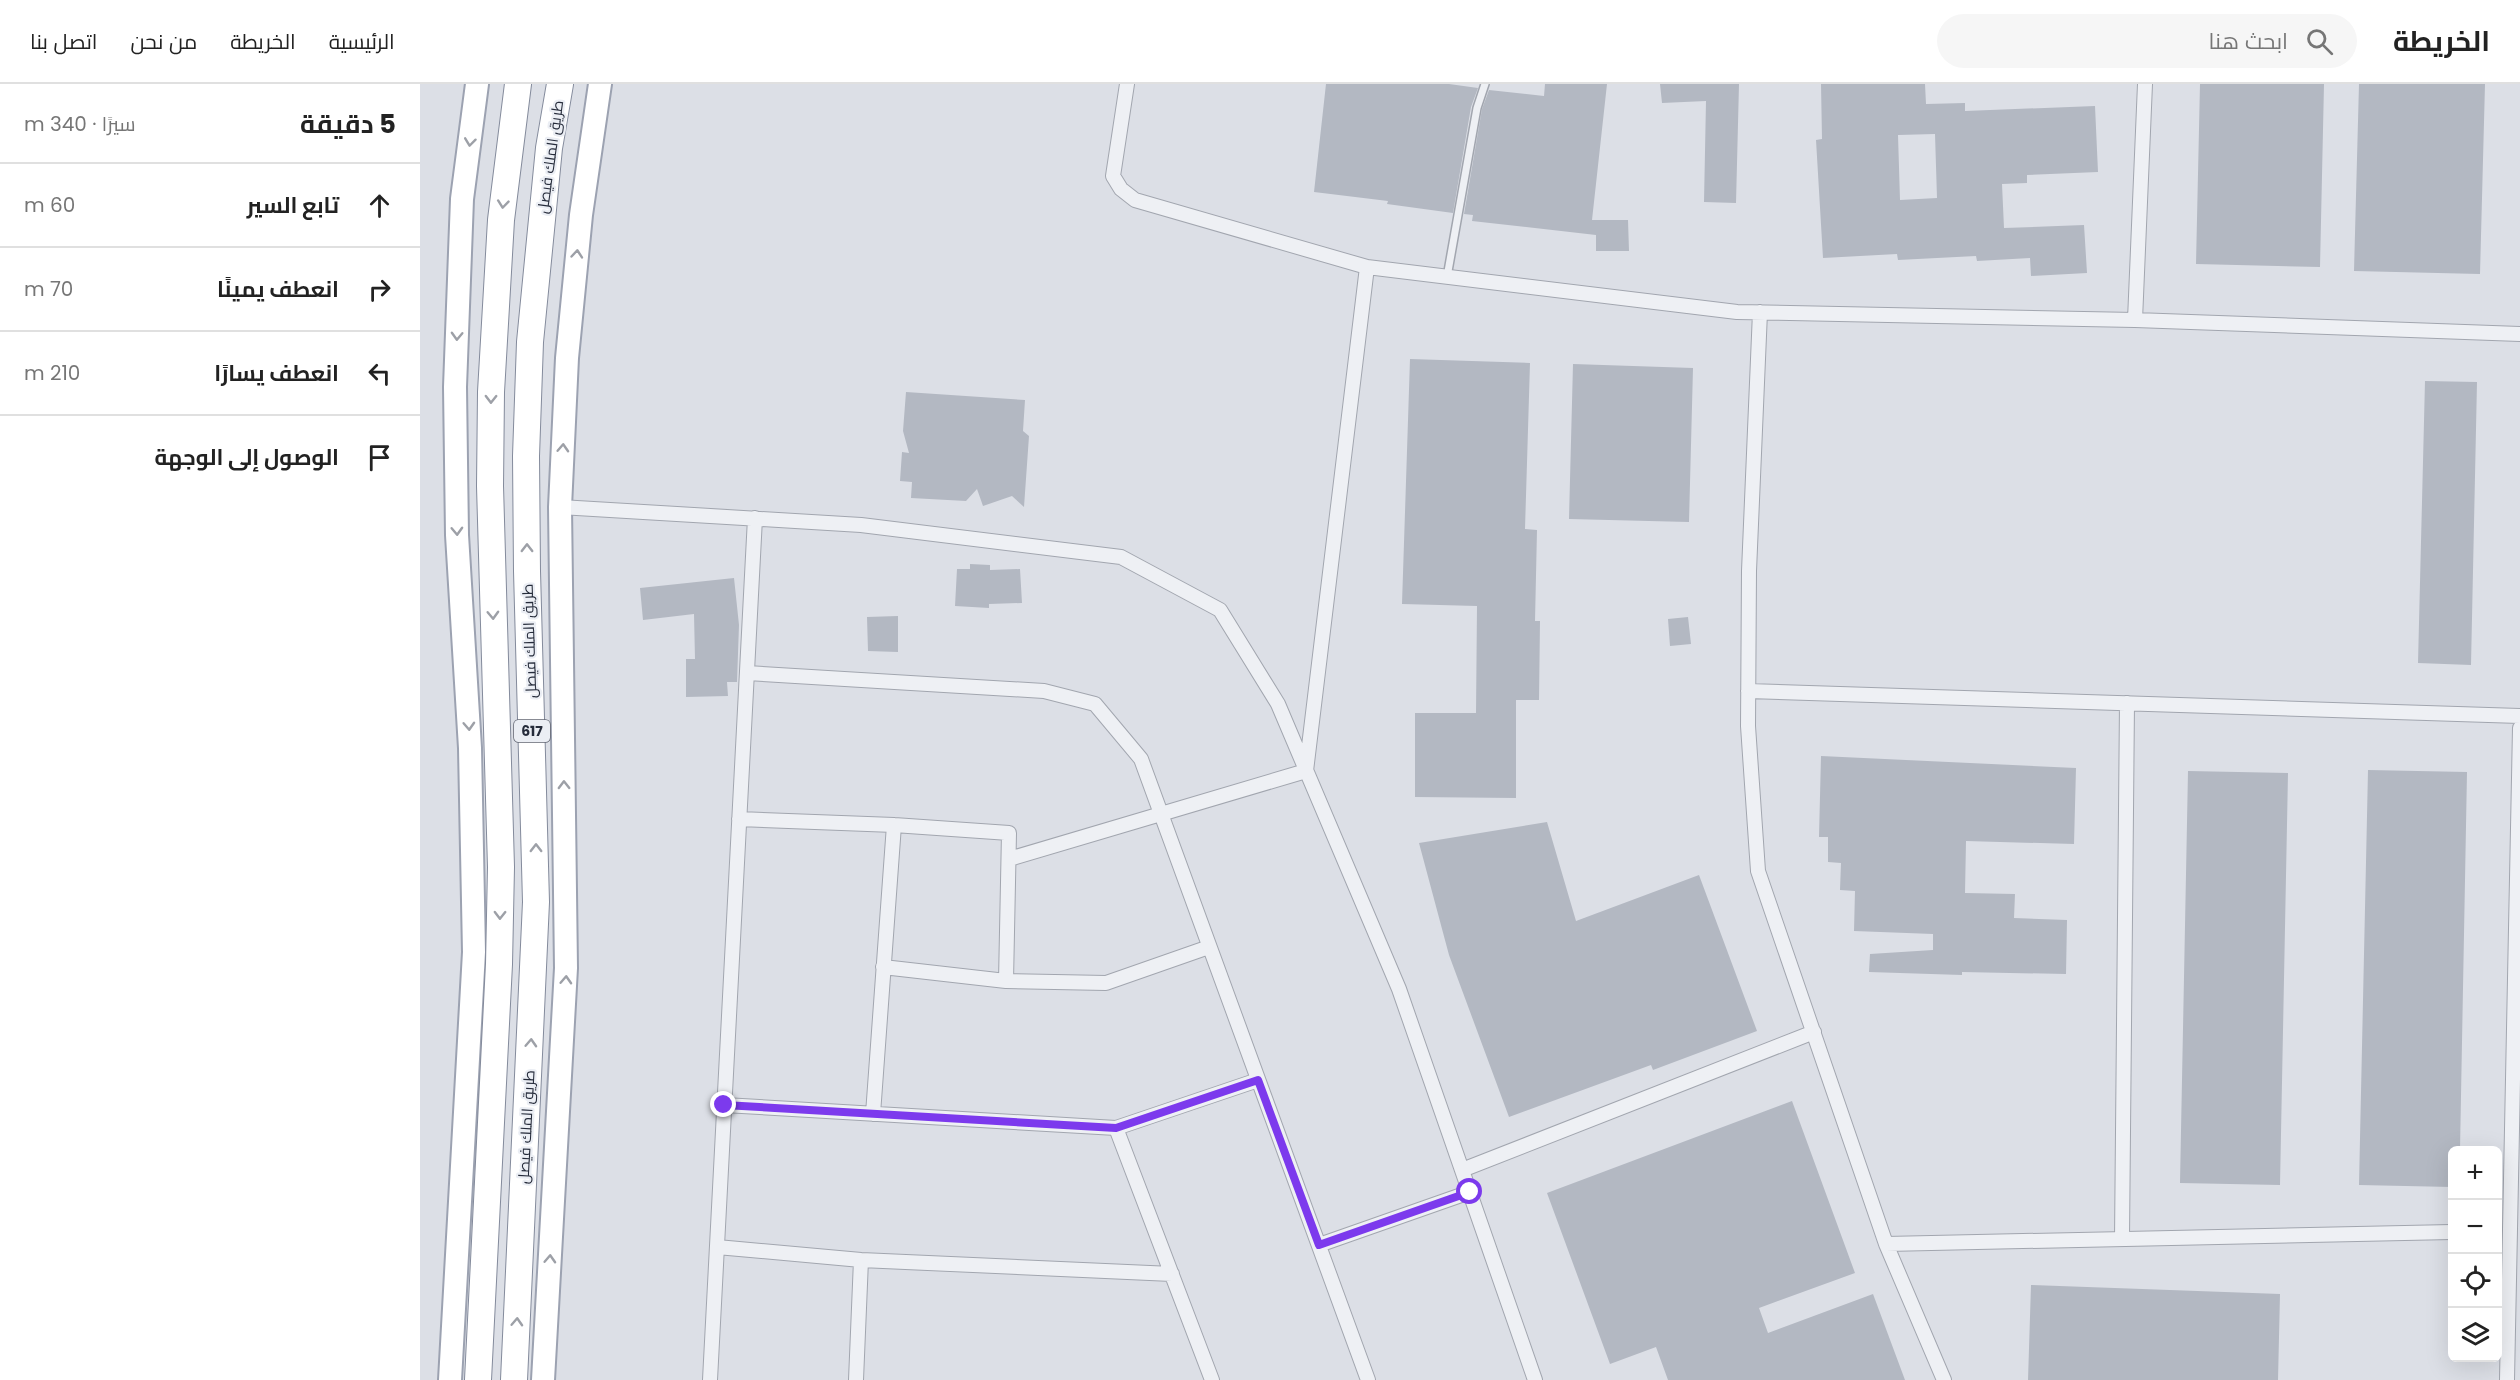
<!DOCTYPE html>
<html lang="ar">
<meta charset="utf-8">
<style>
body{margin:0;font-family:Poppins,Cairo,sans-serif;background:#f6f6f6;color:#222;direction:rtl}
.controls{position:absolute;right:18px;bottom:18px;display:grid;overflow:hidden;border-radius:9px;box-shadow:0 6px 24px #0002}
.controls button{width:54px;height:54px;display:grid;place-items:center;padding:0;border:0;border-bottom:2px solid #e0e0e0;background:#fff;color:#222;font:30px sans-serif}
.stop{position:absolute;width:18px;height:18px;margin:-14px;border:4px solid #7c3aed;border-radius:50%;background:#fff}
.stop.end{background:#7c3aed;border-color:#fff;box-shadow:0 2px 6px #0008}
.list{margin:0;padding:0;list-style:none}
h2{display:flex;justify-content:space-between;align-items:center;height:78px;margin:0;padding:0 24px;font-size:26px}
h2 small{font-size:20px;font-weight:400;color:#767676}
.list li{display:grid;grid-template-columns:39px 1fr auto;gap:18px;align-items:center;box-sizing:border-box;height:84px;padding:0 24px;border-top:2px solid #e0e0e0}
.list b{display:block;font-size:22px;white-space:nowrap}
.list em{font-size:20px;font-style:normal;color:#767676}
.icon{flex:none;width:33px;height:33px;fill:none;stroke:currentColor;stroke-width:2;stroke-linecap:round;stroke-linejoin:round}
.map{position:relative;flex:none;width:2100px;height:1296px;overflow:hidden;direction:ltr}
header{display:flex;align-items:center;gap:36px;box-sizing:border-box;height:84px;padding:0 30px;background:#fff;border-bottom:2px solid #e0e0e0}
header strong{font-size:28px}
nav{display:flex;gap:33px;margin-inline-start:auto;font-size:21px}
.search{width:420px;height:54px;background:#f6f6f6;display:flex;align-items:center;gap:15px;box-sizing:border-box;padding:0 21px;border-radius:33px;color:#767676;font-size:22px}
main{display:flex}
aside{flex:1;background:#fff}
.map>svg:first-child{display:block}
</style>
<header>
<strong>الخريطة</strong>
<div class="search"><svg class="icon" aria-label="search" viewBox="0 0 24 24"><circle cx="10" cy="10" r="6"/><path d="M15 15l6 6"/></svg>ابحث هنا</div>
<nav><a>الرئيسية</a><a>الخريطة</a><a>من نحن</a><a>اتصل بنا</a></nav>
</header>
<main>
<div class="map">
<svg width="2100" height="1296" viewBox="0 0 2100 1296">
<rect width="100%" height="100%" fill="#dcdfe6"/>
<path fill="#b3b8c2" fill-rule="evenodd" d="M906,0H1029L1058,4L1051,23L1033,129L967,120L968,117L894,108Z
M1125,0H1187L1172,136H1208L1209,167H1176V151L1052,137L1053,131L1044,130L1062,25L1069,6L1124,12Z
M1240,0H1319L1316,119L1284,118L1286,17L1242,19Z
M1401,0H1505L1506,20L1545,19V27L1675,22L1678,88L1607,91V99L1582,100L1584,144L1664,141L1667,189L1611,192L1610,174L1557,177L1556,172L1478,176L1477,170L1403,174L1396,56L1402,55ZM1515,50L1517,114L1480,116L1478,51Z
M1780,0H1904L1900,183L1776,180Z
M1939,0H2065L2060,190L1934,187Z
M990,275L1110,279L1105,445L1117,446L1115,537H1120L1119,616H1096V714L995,713V629H1056L1057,522L982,520Z
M1153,280L1273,284L1269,438L1149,435Z
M2005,297L2057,298L2051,581L1998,579Z
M486,308L605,316L603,347L609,352L604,423L592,412L563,422L557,405L546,417L491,414L492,398L480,397L482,368L489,369L483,347Z
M550,480L570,481V486L600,485L602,519L569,520V524L535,522L537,485H550Z
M314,494L319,541L317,598H307L308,612L266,613V575H275L274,530L223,536L220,504Z
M478,532V568L448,567L447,533Z
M1268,533L1271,560L1250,562L1248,535Z
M1401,672L1656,684L1654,760L1546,757L1545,809L1595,810L1594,834L1647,836L1646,890L1542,888V891L1449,888L1450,870L1513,866V850L1434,847L1435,807L1420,806L1421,779L1408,778V753H1399Z
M1948,686L2047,688L2040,1066H2032V1103L1939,1101Z
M1768,687L1868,689L1860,1101L1760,1099Z
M1127,738L1156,837L1279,791L1337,947L1233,986L1231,981L1089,1033L1029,871L999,759Z
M1372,1017L1435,1189L1339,1224L1348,1249L1453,1210L1485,1296H1248L1236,1263L1190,1280L1127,1109Z
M1611,1201L1860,1210L1858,1296H1608Z"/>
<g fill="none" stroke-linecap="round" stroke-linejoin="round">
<g stroke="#a2a6af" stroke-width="10">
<path id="lane" d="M1027,193L1057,24L1065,0"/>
</g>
<g stroke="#a2a6af" stroke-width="16">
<path id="street" d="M947,183L1317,228L1715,236L2100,250
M1340,228L1329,487L1328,642L1338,787L1466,1160L1524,1296
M1715,236L1725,0
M140,423L441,441L701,473L800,526L858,620L979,905L1115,1296
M327,589L624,607L675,620L721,675L948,1296
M1328,607L2100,632
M319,735L474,741L589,749L586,897
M589,775L886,687L947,183L715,116L701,105L693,92L707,0
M463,883L586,897L686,899L789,863
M304,1021L696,1044L838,996
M453,1030L474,741
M696,1044L792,1296
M1042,1086L1394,948
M1702,1155L1707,619
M1466,1160L2032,1148
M899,1161L1050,1108
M297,1163L441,1176L752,1190
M290,1296L335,434
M436,1296L441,1176
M2087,1296L2100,644"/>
</g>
<g stroke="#9ca2b1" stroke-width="26">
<path id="primary" d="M30,1296L54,868L50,664L37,451L35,303L42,115L57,0
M123,1296L146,884L140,423L147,274L161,131L180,0"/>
</g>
<g stroke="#848b9c" stroke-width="28">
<path id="highway" d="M58,1296L79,880L81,783L70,402L71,308L81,136L98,0
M94,1296L116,818L107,487L106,372L110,258L129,64L140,0"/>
</g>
<use href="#lane" stroke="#eef0f4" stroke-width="7"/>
<use href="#street" stroke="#eef0f4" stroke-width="14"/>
<use href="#primary" stroke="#fff" stroke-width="22"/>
<use href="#highway" stroke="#fff" stroke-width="26"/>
</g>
<defs><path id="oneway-chevron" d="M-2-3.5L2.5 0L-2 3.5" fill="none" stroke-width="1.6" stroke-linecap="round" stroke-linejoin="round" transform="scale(1.5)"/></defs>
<g stroke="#9da0a7">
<use href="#oneway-chevron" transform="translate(50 58) rotate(97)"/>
<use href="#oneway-chevron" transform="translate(83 120) rotate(96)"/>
<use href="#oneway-chevron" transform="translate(157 170) rotate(-85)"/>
<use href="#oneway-chevron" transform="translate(37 252) rotate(92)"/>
<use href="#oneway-chevron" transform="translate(71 315) rotate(91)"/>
<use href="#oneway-chevron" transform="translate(143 364) rotate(-87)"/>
<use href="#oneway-chevron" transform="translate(37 447) rotate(88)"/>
<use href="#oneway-chevron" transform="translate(107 464) rotate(-90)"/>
<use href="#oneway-chevron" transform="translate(73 531) rotate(88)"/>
<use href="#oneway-chevron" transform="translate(49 642) rotate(87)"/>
<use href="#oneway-chevron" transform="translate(144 701) rotate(-91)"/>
<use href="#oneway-chevron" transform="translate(116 764) rotate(-90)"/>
<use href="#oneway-chevron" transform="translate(80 831) rotate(91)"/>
<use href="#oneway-chevron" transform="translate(146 896) rotate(-87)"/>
<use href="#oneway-chevron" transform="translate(111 959) rotate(-87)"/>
<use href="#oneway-chevron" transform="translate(130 1175) rotate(-87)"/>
<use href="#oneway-chevron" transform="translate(97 1238) rotate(-87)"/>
</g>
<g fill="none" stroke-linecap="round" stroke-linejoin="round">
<path stroke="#7c3aed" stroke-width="8" d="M304,1021L696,1044L838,996L899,1161L1050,1108"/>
</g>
<g text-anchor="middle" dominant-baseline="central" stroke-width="4.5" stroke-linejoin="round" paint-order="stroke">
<rect fill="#ebeef4" stroke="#616672" stroke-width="1.5" x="94" y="636" width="36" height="22" rx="4.5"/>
<g font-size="14" font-weight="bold" fill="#262c3b">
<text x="112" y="647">617</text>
</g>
<g font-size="15" fill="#262c3b" stroke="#ebeef4">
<text transform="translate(130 73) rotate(-82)">طريق الملك فيصل</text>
<text transform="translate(109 557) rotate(-92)">طريق الملك فيصل</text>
<text transform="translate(106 1043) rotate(-87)">طريق الملك فيصل</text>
</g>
</g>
</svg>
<div class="controls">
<button>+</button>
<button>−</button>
<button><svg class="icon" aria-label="locate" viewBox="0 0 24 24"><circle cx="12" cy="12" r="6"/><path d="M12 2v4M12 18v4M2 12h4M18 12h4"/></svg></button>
<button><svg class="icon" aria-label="layers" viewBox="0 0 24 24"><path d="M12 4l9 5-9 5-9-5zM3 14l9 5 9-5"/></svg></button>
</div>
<div class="stop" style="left:1050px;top:1108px"></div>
<div class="stop end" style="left:304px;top:1021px"></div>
</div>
<aside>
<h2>5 دقيقة<small>سيرًا · 340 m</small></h2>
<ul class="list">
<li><svg class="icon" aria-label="ahead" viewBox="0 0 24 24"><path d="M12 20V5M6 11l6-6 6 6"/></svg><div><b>تابع السير</b></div><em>60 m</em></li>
<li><svg class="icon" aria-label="right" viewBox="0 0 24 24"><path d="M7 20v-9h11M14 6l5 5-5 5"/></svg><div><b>انعطف يمينًا</b></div><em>70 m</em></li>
<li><svg class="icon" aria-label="left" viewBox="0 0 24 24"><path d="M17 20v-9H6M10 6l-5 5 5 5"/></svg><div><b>انعطف يسارًا</b></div><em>210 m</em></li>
<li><svg class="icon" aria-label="arrive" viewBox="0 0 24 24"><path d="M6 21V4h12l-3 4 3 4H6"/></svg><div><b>الوصول إلى الوجهة</b></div></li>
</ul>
</aside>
</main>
